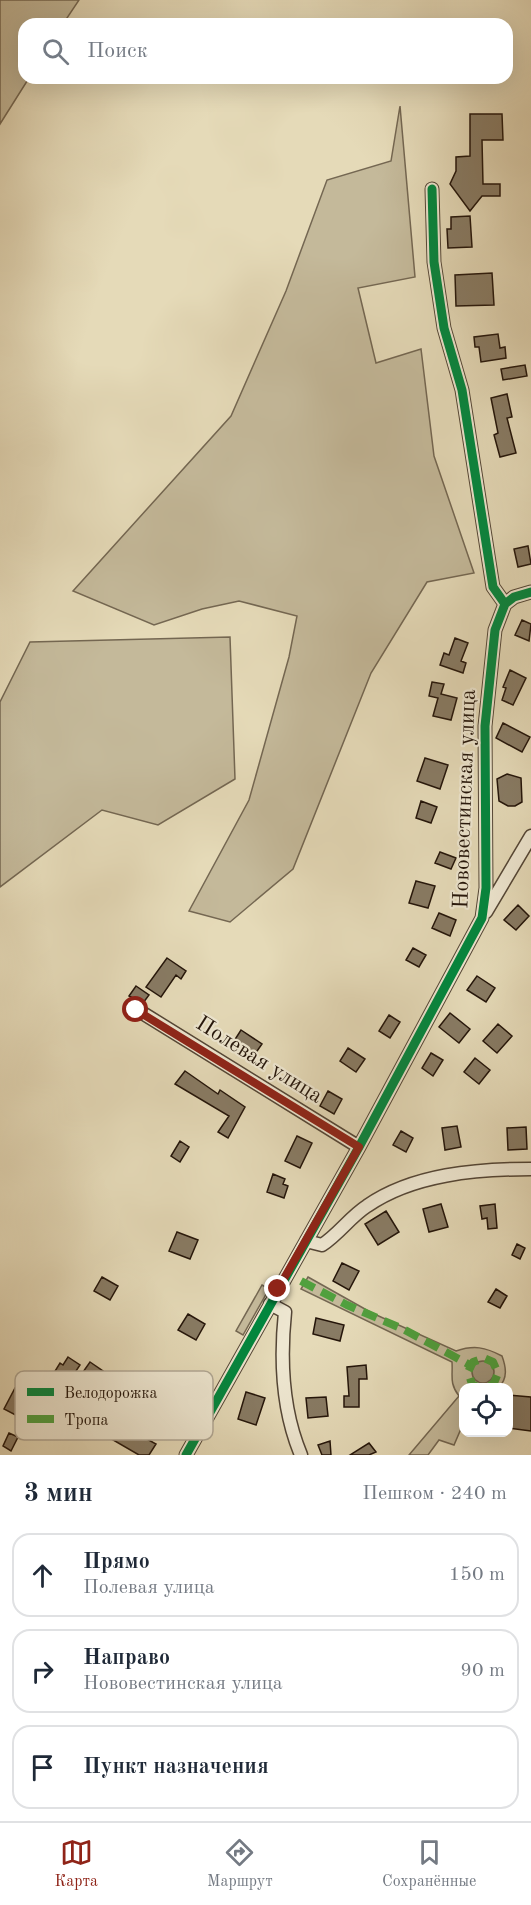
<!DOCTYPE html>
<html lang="ru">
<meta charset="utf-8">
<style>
body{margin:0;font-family:"Old Standard TT",serif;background:#f2f2f3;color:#1f2937}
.controls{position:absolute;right:18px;bottom:18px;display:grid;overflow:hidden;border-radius:12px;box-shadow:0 6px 24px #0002}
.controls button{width:54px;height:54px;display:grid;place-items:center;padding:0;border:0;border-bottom:2px solid #e0e1e3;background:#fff;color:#1f2937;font:30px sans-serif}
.stop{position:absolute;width:18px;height:18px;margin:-14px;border:4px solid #8f2418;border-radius:50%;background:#fff}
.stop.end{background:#8f2418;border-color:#fff;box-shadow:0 2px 6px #0008}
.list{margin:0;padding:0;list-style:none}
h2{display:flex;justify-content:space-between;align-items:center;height:78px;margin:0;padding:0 24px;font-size:26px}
h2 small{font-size:20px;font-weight:400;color:#747a83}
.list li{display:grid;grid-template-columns:39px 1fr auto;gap:18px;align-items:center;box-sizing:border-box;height:84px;margin:0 12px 12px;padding:0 12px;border:2px solid #e0e1e3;border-radius:18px}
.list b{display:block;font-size:22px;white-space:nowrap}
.list p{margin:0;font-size:20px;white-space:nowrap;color:#747a83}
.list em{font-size:20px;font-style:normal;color:#747a83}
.icon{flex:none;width:33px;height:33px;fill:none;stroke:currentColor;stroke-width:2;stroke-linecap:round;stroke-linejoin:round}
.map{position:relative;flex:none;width:531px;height:1455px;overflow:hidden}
.search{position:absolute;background:#fff;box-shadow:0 6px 24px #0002;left:18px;right:18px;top:18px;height:66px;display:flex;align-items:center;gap:15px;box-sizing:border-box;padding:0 21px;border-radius:18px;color:#747a83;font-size:22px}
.sheet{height:366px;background:#fff}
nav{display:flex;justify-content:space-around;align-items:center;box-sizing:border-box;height:84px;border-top:2px solid #e0e1e3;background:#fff;font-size:16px;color:#747a83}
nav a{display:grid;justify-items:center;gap:3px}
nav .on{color:#8f2418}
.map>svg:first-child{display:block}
</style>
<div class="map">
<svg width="531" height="1455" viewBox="0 0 531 1455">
<rect width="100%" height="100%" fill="#e5dab8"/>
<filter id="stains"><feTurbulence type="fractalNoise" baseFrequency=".00333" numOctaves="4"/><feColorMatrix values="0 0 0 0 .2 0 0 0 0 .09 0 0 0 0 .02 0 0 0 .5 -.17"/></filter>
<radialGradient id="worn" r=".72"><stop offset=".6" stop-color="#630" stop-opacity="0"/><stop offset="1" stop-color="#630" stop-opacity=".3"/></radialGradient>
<path fill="#c4b99a" stroke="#746752" stroke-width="1.5" d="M0,0H79L63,24H24V78H29L0,124Z
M400,106L415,277L358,288L376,363L421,349L434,456L474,573L427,582L371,673L293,869L230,922L189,911L249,800L289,657L297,616L239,601L202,609L154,625L73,591L231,416L286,291L327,180L391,161Z
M230,637L235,779L158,825L102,810L0,887V702L30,642Z
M308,1277L372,1313L456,1351C474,1345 485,1347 502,1356C506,1367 508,1378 499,1387L464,1388L463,1424L454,1445L439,1440L428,1455H409L459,1396C449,1383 453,1376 452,1362L301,1289Z
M262,1285L269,1289L243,1335L236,1331Z"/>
<path fill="#a3977d" stroke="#70634f" stroke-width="1.5" d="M472 1372a11 11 0 1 1 22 0a11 11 0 1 1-22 0Z"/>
<path fill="#887b64" stroke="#24150a" stroke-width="1.5" d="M470,114H502L503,140H482L483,184H500V196H482L470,211L450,184L456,171V157L470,156Z
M470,216L472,247L448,248L447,229H451V217Z
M492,273L494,305L456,306L455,275Z
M498,334L500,348L505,347L506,358L481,362L479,347H475L474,337Z
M525,365L527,376L503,380L501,369Z
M507,394L512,417L507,418L516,453L500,457L494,435L498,433L491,398Z
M528,546L531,564L518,567L514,549Z
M522,620L531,624L529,641L515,635Z
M455,638L468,643L461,661L466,663L463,673L440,665L444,653L449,655Z
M510,670L526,678L513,705L502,700L506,688L503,687Z
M432,682L444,684L441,694L457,698L451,720L433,716L438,698L429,696Z
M503,723L530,737L522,752L496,738Z
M425,758L448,765L440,789L417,781Z
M507,774L521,778L522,802L515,806H508L499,801L497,779Z
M421,801L437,807L431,823L416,818Z
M440,852L456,858L451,869L435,863Z
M416,881L435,886L428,908L409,903Z
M518,905L529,916L516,930L504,920Z
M439,913L456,920L450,936L432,928Z
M413,948L426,955L419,967L406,960Z
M167,958L186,971L181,979L176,975L161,997L146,987Z
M477,976L495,988L486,1002L467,990Z
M136,986L149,995L143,1003L129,996Z
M450,1013L470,1029L459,1043L439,1027Z
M389,1015L400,1022L390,1038L379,1031Z
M498,1024L512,1036L497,1053L483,1041Z
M241,1030L262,1044L255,1054L234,1041Z
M348,1048L365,1059L356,1072L340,1061Z
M431,1053L443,1060L433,1076L422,1068Z
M475,1058L490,1070L479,1084L464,1072Z
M185,1071L218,1094L220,1090L245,1107L228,1138L218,1132L229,1116L175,1084Z
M328,1091L342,1099L334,1114L320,1106Z
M457,1126L461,1147L445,1150L442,1128Z
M526,1127L527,1149L508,1150L507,1128Z
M401,1131L413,1138L406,1152L393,1145Z
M297,1136L312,1143L300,1168L285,1161Z
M180,1141L189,1147L180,1162L171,1156Z
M273,1174L285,1179L283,1184L288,1186L284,1198L267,1192Z
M441,1204L448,1227L429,1232L423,1209Z
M495,1204L497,1228L488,1229L487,1218L482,1219L480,1206Z
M386,1211L399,1232L378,1245L365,1224Z
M177,1232L198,1240L190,1259L169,1251Z
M517,1244L525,1248L520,1259L512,1255Z
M342,1263L359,1271L349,1290L333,1281Z
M102,1277L118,1286L110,1300L94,1291Z
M496,1289L507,1296L500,1308L488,1302Z
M188,1314L205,1324L196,1340L178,1330Z
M316,1318L344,1325L340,1341L313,1334Z
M68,1357L80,1365L72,1377L65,1373L59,1381L52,1376L60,1363L63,1365Z
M90,1362L103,1371L96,1380L83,1372Z
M366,1365L367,1379H359V1407H344V1396H349L347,1367Z
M15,1388L38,1400L27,1421L4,1409Z
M246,1392L265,1398L256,1425L238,1419Z
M508,1395L531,1397V1431L508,1428Z
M326,1397L328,1416L308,1418L306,1398Z
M109,1418L156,1444L149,1455H139L101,1433Z
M9,1433L18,1437L11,1451L3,1446Z
M330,1441L331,1455H322L318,1445Z
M369,1443L376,1452L369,1455H350Z"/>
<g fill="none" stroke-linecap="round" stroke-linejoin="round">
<g stroke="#544636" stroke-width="15">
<path id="street" d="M432,189L434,262L444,328L462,390L493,587L505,604
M486,912L531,836
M136,1009L359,1147
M306,1241L322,1245C339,1234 350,1217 367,1206C413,1174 477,1169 531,1169
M270,1304L285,1312C280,1360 282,1410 301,1455
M186,1455L359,1147L482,918L486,888L485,726L495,630L505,604L514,597L531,592"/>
</g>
<use href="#street" stroke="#eee7d1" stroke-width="12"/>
<path stroke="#50a03e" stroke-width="8" stroke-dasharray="15 8" stroke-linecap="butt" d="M301,1281L347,1305L403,1329L470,1365
M480,1388L472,1384L468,1372L473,1362L484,1358L493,1362L498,1373L494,1383L487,1388"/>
<g stroke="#eee7d1" stroke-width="13">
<path id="cycleway" d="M432,189L434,262L444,328L462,390L493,587L505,604
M186,1455L359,1147L482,918L486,888L485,726L495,630L505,604L514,597L531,592"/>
</g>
<use href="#cycleway" stroke="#00873e" stroke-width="9"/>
</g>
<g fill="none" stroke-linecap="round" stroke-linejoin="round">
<path stroke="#8f2418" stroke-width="8" d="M136,1010L359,1147L278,1289"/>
</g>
<g text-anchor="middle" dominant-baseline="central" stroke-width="4.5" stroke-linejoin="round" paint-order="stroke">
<g font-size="22" fill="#24150a" stroke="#eee7d1">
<text transform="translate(465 799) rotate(-88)">Нововестинская улица</text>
<text transform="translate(259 1060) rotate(32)">Полевая улица</text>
</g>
</g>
<rect x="15" y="1371" width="198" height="69" rx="9" fill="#eee7d1" stroke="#b1a895" stroke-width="1.5"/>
<rect x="27" y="1388" width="27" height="8" fill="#00873e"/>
<rect x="27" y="1415" width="27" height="8" fill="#50a03e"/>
<g font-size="16" fill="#24150a">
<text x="64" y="1398">Велодорожка</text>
<text x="64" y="1425">Тропа</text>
</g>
<rect width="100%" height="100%" filter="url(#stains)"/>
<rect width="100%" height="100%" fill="url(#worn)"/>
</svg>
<div class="controls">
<button><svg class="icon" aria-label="locate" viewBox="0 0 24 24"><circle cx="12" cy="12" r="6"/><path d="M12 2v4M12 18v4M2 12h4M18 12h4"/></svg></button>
</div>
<div class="stop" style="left:136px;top:1010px"></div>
<div class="stop end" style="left:278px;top:1289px"></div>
<div class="search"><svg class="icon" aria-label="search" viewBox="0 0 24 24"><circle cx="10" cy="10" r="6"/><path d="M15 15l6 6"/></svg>Поиск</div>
</div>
<section class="sheet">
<h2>3 мин<small>Пешком · 240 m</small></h2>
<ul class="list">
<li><svg class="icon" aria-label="ahead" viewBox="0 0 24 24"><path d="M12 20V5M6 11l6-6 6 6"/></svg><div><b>Прямо</b><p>Полевая улица</p></div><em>150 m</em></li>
<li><svg class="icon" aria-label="right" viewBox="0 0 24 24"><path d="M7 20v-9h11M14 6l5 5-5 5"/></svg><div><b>Направо</b><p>Нововестинская улица</p></div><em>90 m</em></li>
<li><svg class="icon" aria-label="arrive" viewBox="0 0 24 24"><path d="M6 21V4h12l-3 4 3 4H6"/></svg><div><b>Пункт назначения</b></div></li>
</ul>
</section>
<nav>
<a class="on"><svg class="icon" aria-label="map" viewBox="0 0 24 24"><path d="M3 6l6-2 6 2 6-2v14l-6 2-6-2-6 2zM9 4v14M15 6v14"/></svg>Карта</a>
<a><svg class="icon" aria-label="directions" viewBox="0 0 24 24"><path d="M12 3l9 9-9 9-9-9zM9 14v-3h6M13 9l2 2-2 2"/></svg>Маршрут</a>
<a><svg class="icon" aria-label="saved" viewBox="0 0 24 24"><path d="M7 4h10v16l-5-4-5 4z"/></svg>Сохранённые</a>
</nav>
